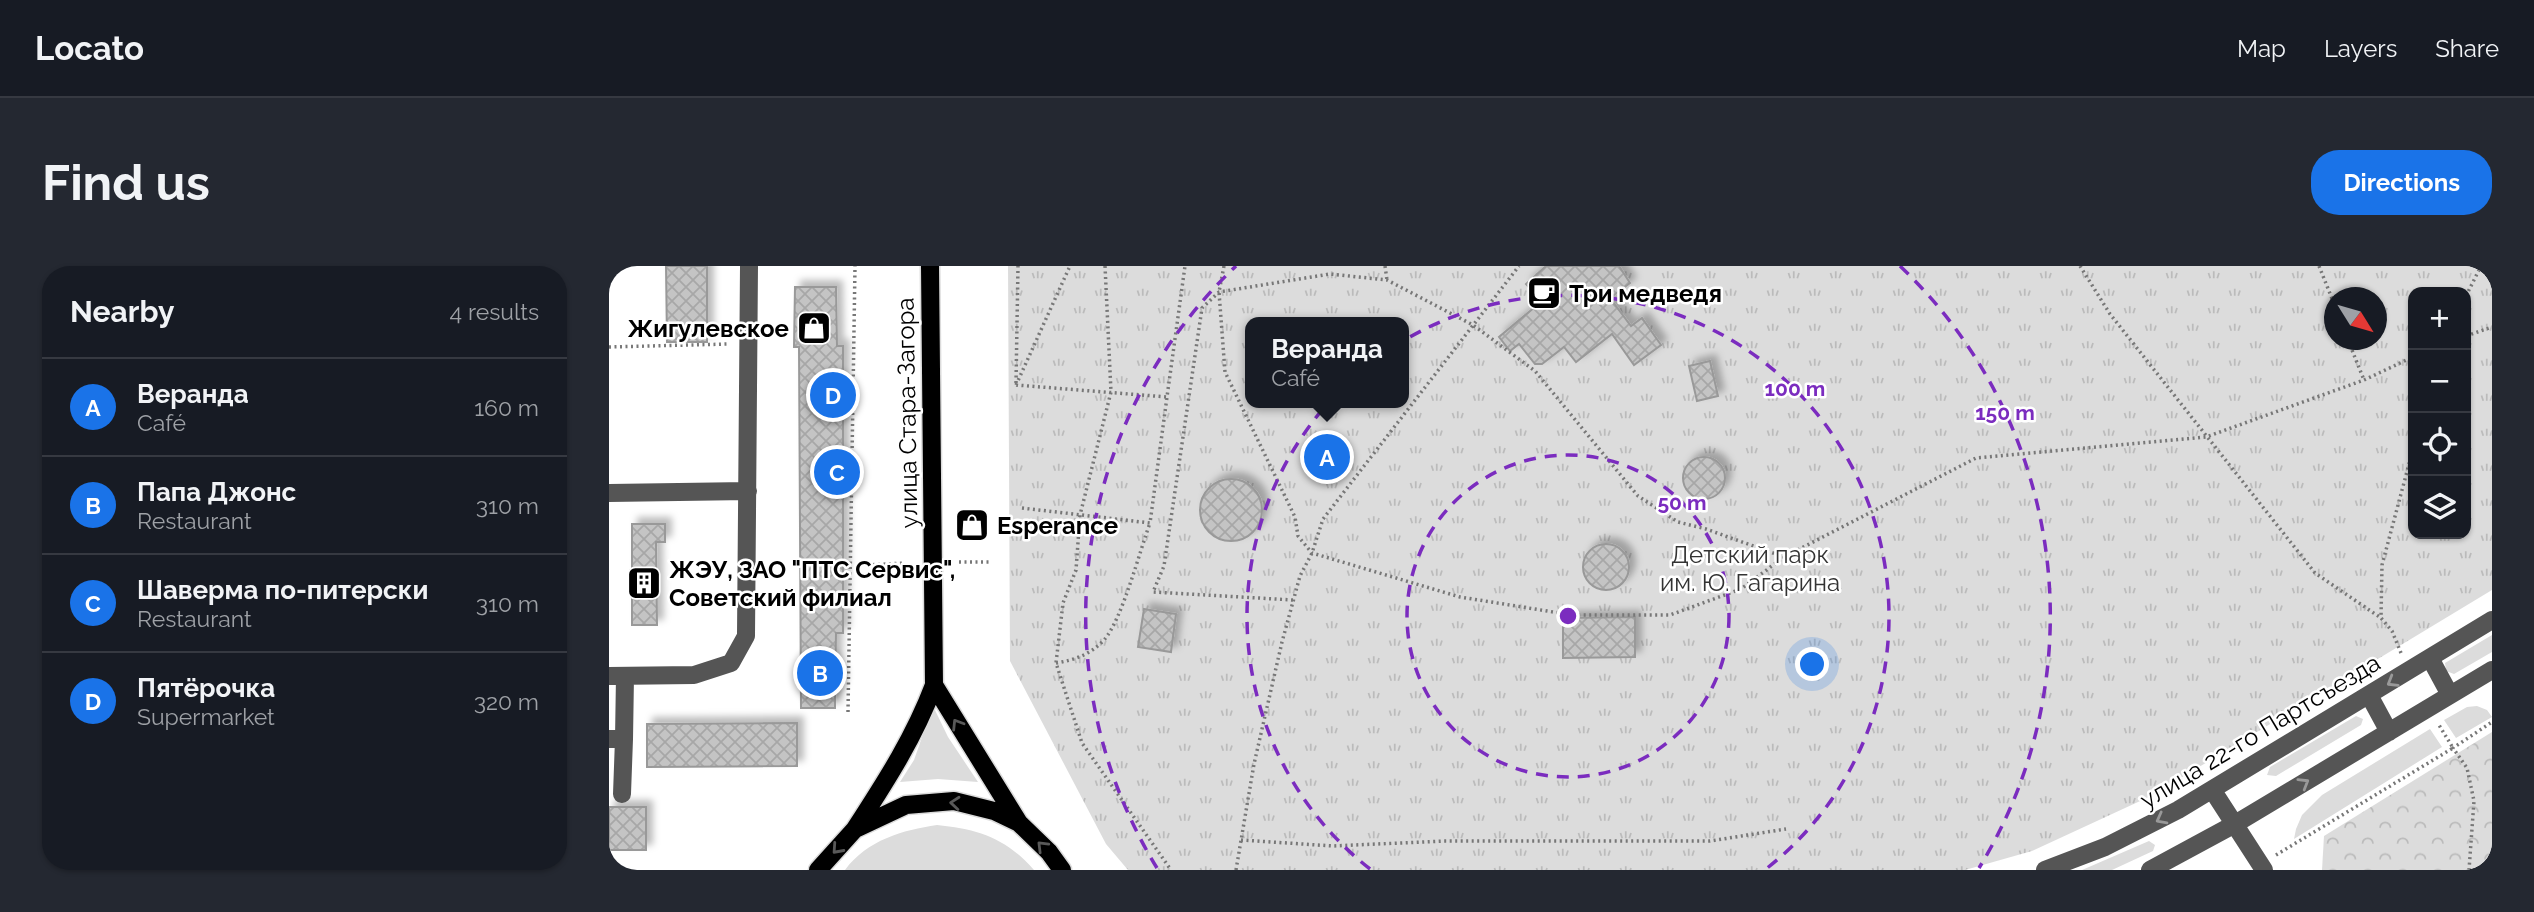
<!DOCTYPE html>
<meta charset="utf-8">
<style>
body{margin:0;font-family:Raleway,sans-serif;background:#242831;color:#f1f3f6}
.controls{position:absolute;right:21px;top:21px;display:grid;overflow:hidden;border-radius:14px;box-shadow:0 2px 5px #0004}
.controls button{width:63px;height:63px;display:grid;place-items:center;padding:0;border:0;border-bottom:2px solid #363941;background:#171b24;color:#f1f3f6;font:35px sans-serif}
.compass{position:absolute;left:1715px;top:21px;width:63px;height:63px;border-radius:50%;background:#171b24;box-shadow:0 2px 5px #0004;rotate:127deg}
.you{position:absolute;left:1204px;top:399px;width:24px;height:24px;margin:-18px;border:5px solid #fff;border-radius:50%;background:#1a73e8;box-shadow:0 0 0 10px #1a73e833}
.badge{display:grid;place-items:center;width:46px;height:46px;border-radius:50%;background:#1a73e8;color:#fff;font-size:23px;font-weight:700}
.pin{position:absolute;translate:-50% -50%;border:4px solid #fff;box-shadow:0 2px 7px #0006}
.popup{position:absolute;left:636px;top:51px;width:164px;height:91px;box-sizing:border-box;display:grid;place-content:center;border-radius:14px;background:#171b24;filter:drop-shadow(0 2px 5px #0005);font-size:23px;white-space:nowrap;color:#9ea1a6}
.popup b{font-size:26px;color:#f1f3f6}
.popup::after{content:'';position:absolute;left:50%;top:100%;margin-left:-14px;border:14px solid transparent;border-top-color:#171b24}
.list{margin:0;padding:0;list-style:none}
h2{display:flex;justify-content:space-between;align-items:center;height:91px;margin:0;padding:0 28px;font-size:30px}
h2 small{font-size:23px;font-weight:400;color:#9ea1a6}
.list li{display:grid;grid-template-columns:46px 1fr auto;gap:21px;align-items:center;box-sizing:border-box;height:98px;padding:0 28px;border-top:2px solid #363941}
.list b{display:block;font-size:26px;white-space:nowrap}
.list p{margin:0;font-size:23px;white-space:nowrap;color:#9ea1a6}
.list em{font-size:23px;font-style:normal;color:#9ea1a6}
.icon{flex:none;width:38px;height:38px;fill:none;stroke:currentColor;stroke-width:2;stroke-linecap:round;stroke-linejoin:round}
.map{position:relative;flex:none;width:1883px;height:604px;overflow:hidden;border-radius:28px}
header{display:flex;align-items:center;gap:42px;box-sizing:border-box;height:98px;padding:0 35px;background:#171b24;border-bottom:2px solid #363941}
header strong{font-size:33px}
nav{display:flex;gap:38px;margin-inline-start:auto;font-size:24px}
.intro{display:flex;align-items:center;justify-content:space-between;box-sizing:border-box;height:168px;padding:0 42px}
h1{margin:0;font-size:49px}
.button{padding:18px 32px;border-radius:28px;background:#1a73e8;color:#fff;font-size:24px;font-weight:700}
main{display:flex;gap:42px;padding:0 42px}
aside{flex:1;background:#171b24;border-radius:28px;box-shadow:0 2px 5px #0004}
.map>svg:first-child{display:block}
</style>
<header>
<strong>Locato</strong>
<nav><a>Map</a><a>Layers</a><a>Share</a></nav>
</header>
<div class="intro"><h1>Find us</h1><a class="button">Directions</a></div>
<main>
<aside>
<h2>Nearby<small>4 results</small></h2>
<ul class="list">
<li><span class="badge">A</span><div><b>Веранда</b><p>Café</p></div><em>160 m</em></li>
<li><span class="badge">B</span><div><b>Папа Джонс</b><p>Restaurant</p></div><em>310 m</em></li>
<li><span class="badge">C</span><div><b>Шаверма по-питерски</b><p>Restaurant</p></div><em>310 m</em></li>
<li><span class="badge">D</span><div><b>Пятёрочка</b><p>Supermarket</p></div><em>320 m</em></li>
</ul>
</aside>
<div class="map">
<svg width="1883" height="604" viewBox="0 0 1883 604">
<defs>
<pattern id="forest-crowns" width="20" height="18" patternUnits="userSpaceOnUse" patternTransform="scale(1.75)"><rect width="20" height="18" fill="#dcdcdc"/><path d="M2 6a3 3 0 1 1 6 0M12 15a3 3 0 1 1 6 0" fill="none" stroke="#bbb"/></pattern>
<pattern id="park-tufts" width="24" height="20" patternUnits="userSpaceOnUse" patternTransform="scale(1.75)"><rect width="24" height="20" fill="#dcdcdc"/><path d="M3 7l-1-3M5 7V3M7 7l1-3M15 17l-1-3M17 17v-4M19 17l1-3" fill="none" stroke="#bbb"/></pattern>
<pattern id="building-cross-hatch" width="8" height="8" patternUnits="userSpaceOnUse" patternTransform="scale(1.75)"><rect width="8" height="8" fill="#c4c4c4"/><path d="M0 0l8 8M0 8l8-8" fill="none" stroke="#a7a7a7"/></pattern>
<filter id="shadow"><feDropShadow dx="6" dy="-6" stdDeviation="3.5" flood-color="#0004"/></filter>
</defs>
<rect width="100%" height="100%" fill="#fff"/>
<path fill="#dcdcdc" d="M1883,369V386L1845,408L1837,405L1836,397Z
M324,440L339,471L369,516L329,513L291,516L305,494Z
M1868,440L1878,444L1883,451L1847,472L1835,454L1858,441Z
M1747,450L1754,453L1752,459L1667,510L1658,509L1661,501Z
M1821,463L1833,481L1685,573L1687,563L1693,549L1713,529Z
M328,559C369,563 397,572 425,604H236C258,574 294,564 328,559Z
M1540,575L1546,579L1544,585L1503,604H1473Z"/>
<path fill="url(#forest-crowns)" d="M1883,466V604H1713L1715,570Z"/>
<path fill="url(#park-tufts)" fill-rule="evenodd" d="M399,0H1883V324L1542,530L1423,585L1356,604H519L497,578L401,395ZM1804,26H1857V268H1804ZM1726,32H1768V74H1726ZM641,56H795V137H641Z"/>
<path fill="url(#building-cross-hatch)" stroke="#999" stroke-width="2" filter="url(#shadow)" d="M57,0H98V76H58Z
M937,0H1010L1021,17L1001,32L1022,60L1033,52L1052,79L1025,99L1003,68L967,96L955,81L933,98H926L910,78L901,85L890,71L933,35L917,18Z
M186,21H227L228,80H234V367H227L226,442H192L190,81H185Z
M1101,95L1109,130L1088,135L1080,100Z
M1074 212a21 21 0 1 1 42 0a21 21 0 1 1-42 0Z
M591 244a31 31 0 1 1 62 0a31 31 0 1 1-62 0Z
M23,258H56V276H47L48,359H23Z
M974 301a23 23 0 1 1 46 0a23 23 0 1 1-46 0Z
M535,343L567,348L562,386L529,381Z
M1026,351V391L954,392V352Z
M188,457V500L38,501V458Z
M0,541H37V584H0Z"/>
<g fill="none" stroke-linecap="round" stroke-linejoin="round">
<g stroke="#dbdbdb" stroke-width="21">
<path id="major" d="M325,419L410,557
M246,563C277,515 305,472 325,419L321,0
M209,604L246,563L297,539L345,535L385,545L410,557L440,586L453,604"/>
</g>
<path stroke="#777" stroke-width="3.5" stroke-dasharray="2 3.5" stroke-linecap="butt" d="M496,0L502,126L471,249L467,304L454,337L447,397L473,477L562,604
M615,0L610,26L616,106L686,251L689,270L703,287L851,331L963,349H1061L1132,323L1175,291L1367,192L1597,171L1755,114L1804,91
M776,0L778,14
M1471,0L1501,48L1706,307L1772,352
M1710,0L1726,40
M1857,30L1872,0
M1857,70L1883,61
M1739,74L1755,114
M0,81L120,78
M407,117L409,0
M407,119L558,131L576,0
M407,119L461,0
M413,242L541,257L558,131
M350,296H380
M258,299L296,297
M684,334L544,326L555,300L593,42L610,26L721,8L778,14L864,59L926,105L1029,230L1069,256L1097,263L1175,291
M1792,387L1783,365L1772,352L1773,299L1804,183
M447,397C466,394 482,388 495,374C513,354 531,284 541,257
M239,446L246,0
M632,574L724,580L835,575H1101L1177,563
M1667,589L1844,482L1830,459
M627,604L645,498L673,376L691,310L703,287L714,253L910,0
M1860,604L1865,535L1858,502L1844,482L1883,456"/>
<path stroke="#555" stroke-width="18" d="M0,227L139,225
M1821,392L1841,429
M0,410L85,409L122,397L137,370L140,0
M1760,429L1780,466
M0,473H15L16,410
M1604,525L1655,604
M13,528L15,473
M1436,604L1496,581L1569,544L1883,354
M1541,604L1626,558L1883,404"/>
<use href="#major" stroke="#000" stroke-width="18"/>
</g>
<defs><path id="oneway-chevron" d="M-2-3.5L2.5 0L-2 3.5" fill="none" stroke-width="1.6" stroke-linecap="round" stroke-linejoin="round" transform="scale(1.75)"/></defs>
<g stroke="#999">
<use href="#oneway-chevron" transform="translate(1783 416) rotate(149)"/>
<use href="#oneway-chevron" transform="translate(1695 517) rotate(-31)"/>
<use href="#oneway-chevron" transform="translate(1552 553) rotate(152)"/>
</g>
<g stroke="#595959">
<use href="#oneway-chevron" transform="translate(348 458) rotate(-122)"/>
<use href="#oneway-chevron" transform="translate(346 537) rotate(-175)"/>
<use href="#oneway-chevron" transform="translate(433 580) rotate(-135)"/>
<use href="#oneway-chevron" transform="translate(228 583) rotate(132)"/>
</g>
<g fill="none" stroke="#7b2cbf" stroke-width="3.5" stroke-dasharray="12 9">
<circle cx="959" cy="350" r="161"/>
<path d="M761 603A321 321 0 1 1 1157 603"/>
<path d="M548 602A482 482 0 0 1 627 0M1291 0A482 482 0 0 1 1370 602"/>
</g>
<defs>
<g id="cafe-square" transform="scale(1.75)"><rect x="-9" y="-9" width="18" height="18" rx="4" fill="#000" stroke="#fff"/><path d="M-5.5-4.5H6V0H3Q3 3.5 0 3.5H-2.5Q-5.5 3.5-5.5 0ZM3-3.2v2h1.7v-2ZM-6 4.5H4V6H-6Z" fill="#fff"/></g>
<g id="shop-square" transform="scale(1.75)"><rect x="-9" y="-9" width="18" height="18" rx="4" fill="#000" stroke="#fff"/><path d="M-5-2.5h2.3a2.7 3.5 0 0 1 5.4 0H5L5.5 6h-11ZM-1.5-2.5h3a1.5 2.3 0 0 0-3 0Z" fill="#fff"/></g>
<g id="building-square" transform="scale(1.75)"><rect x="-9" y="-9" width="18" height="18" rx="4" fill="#000" stroke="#fff"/><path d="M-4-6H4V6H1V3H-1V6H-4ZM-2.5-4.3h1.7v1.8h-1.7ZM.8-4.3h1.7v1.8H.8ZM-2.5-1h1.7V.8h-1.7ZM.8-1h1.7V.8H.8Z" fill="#fff"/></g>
</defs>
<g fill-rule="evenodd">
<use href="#cafe-square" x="935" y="27"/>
<use href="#shop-square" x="205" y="62"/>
<use href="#shop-square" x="363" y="259"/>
<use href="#building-square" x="35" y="317"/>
</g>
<g text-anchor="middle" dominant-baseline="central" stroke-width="5" stroke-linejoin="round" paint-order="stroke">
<g font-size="24" font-weight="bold" fill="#000" stroke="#fff" text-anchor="start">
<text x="960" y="27">Три медведя</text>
<text x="180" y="62" text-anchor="end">Жигулевское</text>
<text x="388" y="259">Esperance</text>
<text x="60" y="303">ЖЭУ, ЗАО "ПТС Сервис",<tspan x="60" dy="28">Советский филиал</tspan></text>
</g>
<g font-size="24" fill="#000" stroke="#fff">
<text transform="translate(298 147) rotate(-91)">улица Стара-Загора</text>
<text transform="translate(1651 465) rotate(-31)">улица 22-го Партсъезда</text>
</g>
<g font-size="24" fill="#333" stroke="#fff">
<text x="1141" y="288">Детский парк<tspan x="1141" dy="28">им. Ю. Гагарина</tspan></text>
</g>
</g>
<circle cx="959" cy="350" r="10" fill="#7b2cbf" stroke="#fff" stroke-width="3.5"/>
<g font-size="21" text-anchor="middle" font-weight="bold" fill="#7b2cbf" stroke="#fff" stroke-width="5" stroke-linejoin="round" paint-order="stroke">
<text x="1186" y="130">100 m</text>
<text x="1396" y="154">150 m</text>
<text x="1073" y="244">50 m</text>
</g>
</svg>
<div class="controls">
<button>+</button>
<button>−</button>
<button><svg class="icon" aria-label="locate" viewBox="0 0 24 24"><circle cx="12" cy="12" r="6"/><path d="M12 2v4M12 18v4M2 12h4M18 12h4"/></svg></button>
<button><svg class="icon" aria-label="layers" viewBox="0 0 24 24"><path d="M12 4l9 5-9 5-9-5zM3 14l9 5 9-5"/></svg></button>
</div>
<svg class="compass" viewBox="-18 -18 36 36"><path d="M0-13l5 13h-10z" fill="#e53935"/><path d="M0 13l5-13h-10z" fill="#9ea1a6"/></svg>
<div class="you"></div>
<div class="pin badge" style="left:718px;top:191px">A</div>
<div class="popup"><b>Веранда</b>Café</div>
<div class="pin badge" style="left:211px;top:407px">B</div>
<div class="pin badge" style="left:228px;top:206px">C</div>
<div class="pin badge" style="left:224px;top:129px">D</div>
</div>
</main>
